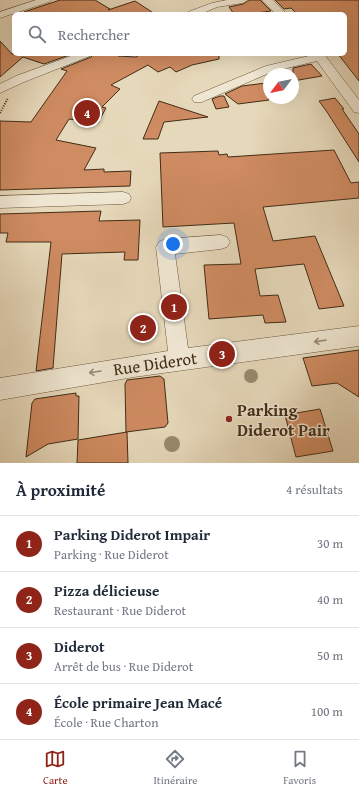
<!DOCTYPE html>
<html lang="fr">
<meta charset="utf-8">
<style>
body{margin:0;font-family:"Gentium Book Plus",serif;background:#f6f6f7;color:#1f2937}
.compass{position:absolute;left:263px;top:68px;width:36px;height:36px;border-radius:50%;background:#fff;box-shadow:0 4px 16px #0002;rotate:238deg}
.you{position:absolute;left:173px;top:244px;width:14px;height:14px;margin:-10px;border:3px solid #fff;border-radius:50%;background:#1a73e8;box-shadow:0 0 0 6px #1a73e833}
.badge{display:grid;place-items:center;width:26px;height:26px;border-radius:50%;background:#8f2418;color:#fff;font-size:13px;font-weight:700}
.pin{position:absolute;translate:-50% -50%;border:2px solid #fff;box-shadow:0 1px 4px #0006}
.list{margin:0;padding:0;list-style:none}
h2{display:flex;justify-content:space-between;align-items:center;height:52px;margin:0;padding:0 16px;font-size:17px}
h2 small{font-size:13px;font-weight:400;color:#747a83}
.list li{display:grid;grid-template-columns:26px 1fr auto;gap:12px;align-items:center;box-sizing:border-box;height:56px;padding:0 16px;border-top:1px solid #e0e1e3}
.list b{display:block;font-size:15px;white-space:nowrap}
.list p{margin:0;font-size:13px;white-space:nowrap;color:#747a83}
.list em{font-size:13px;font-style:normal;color:#747a83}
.icon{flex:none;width:22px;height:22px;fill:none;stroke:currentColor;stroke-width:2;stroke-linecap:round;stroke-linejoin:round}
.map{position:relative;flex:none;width:359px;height:463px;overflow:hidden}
.search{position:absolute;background:#fff;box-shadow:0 4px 16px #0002;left:12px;right:12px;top:12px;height:44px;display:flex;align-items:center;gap:10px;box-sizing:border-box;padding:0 14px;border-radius:6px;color:#747a83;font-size:15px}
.sheet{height:276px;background:#fff}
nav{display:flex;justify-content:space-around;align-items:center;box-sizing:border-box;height:56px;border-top:1px solid #e0e1e3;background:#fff;font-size:11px;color:#747a83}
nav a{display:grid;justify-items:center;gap:2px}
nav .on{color:#8f2418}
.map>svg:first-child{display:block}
</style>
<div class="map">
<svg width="359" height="463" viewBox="0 0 359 463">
<rect width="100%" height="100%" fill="#e6d8ba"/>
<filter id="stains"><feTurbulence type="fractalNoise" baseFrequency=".005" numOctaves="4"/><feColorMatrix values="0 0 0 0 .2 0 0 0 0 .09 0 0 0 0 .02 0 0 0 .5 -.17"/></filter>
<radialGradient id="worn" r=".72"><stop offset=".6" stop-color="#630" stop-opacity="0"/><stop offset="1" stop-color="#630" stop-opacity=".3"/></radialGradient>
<path fill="#cf8b61" stroke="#422d17" d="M60,0H95L110,9L108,10L135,1L155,14H102L101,12L96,14H24V12Z
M249,0H260L271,11L250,14H234L229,7L243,4Z
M275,0H359V81L338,54H345V14H297L291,8L284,9Z
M0,41L12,54H72L44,64L23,57L0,77Z
M94,54H118V56L136,57L138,56L136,54H219V59L192,65L176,72L170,67L158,72L148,65L111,85L120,89L102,107L106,108L98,123L69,119L56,140L96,148L84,170L104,169V172L131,171L130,186L0,190V121L31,122L67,71L61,69L91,57Z
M311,64L322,76L293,81V68Z
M266,83L269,88V100L238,104L225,94L242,86Z
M220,96H224L229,107L216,109L212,99Z
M335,98L344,109H342L359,134V162L327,112L319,101Z
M159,101L208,117L164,122L158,139H143Z
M334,150L351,183L359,182V198L263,207L273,241L315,236L344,306L319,309L304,264L255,269L260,296L278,295L286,322L265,323L263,315L209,319L204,265L241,264L234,223L163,227L160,153L218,151L219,155L227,154L228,157Z
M101,211L99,221L140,220L138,260H124L125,252L62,254L53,368L36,371L51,242H6L8,233H0V214Z
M359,350V397L337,383L312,386L303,358Z
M160,376L164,379L168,423L165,427L126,432L125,384L127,380Z
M76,393V396H79L78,439L48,444L26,457L32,403L35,399Z
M320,409L333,451L296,457L285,415Z
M127,432L128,463H77L78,440Z"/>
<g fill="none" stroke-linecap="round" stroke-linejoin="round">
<g stroke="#6b5840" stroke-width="1">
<path id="minor" d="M36,0H51L49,2L0,18V12Z
M227,0H248L243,3L217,7L201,14H187L188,12L212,3Z
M262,0H273L287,14H276Z
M76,54H92L90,56L24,82L0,93V84L16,76Z
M312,54H324L359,100V113L354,112L317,61L274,71L202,102H194L192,99L194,96L266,66L313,55Z
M123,192L129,194L131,198L129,202L123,204L0,208V196Z
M221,235L227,237L230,242L227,247L221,249L175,254L188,348L359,326V346L134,377L0,400V378L168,351L156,247L159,242L165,239Z"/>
</g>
<path stroke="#422d17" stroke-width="2" stroke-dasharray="1 1.5" stroke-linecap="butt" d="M0,113L8,98"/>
<use href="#minor" fill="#efe6d2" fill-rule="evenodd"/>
</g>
<g fill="#988a6e">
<circle cx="251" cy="376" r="7"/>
<circle cx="172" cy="444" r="8"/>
</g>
<defs><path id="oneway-shaft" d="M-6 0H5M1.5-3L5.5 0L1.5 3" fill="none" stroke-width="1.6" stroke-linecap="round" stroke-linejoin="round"/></defs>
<g stroke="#988a74">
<use href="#oneway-shaft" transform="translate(320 341) rotate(172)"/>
<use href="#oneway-shaft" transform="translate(95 372) rotate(171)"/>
</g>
<circle fill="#8f2418" stroke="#efe6d2" stroke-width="1.5" cx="229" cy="419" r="4"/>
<g text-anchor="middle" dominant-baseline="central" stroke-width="3" stroke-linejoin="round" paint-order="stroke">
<g font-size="17" fill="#422d17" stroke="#efe6d2">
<text transform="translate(155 363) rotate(-8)">Rue Diderot</text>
</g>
<g font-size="17" font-weight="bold" fill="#422d17" stroke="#efe6d2" text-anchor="start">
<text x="237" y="409">Parking<tspan x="237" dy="20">Diderot Pair</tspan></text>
</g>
</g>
<rect width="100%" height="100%" filter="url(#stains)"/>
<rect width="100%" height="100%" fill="url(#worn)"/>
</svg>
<svg class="compass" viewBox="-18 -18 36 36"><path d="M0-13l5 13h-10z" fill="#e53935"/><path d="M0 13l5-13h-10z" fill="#747a83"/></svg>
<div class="you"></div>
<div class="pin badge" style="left:174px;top:307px">1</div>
<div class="pin badge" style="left:143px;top:328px">2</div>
<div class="pin badge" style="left:222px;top:354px">3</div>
<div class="pin badge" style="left:87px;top:113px">4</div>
<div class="search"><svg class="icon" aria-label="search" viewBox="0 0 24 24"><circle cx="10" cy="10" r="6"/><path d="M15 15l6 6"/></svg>Rechercher</div>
</div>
<section class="sheet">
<h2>À proximité<small>4 résultats</small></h2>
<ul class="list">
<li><span class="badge">1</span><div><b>Parking Diderot Impair</b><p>Parking · Rue Diderot</p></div><em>30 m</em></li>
<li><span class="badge">2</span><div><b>Pizza délicieuse</b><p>Restaurant · Rue Diderot</p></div><em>40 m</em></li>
<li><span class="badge">3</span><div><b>Diderot</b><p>Arrêt de bus · Rue Diderot</p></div><em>50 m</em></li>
<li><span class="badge">4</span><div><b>École primaire Jean Macé</b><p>École · Rue Charton</p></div><em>100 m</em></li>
</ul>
</section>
<nav>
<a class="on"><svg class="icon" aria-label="map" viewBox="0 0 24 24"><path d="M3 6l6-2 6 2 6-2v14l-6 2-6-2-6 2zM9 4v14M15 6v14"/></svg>Carte</a>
<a><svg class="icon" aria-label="directions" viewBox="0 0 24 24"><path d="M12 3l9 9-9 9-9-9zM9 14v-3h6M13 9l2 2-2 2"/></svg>Itinéraire</a>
<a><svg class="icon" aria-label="saved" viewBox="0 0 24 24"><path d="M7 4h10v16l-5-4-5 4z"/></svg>Favoris</a>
</nav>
